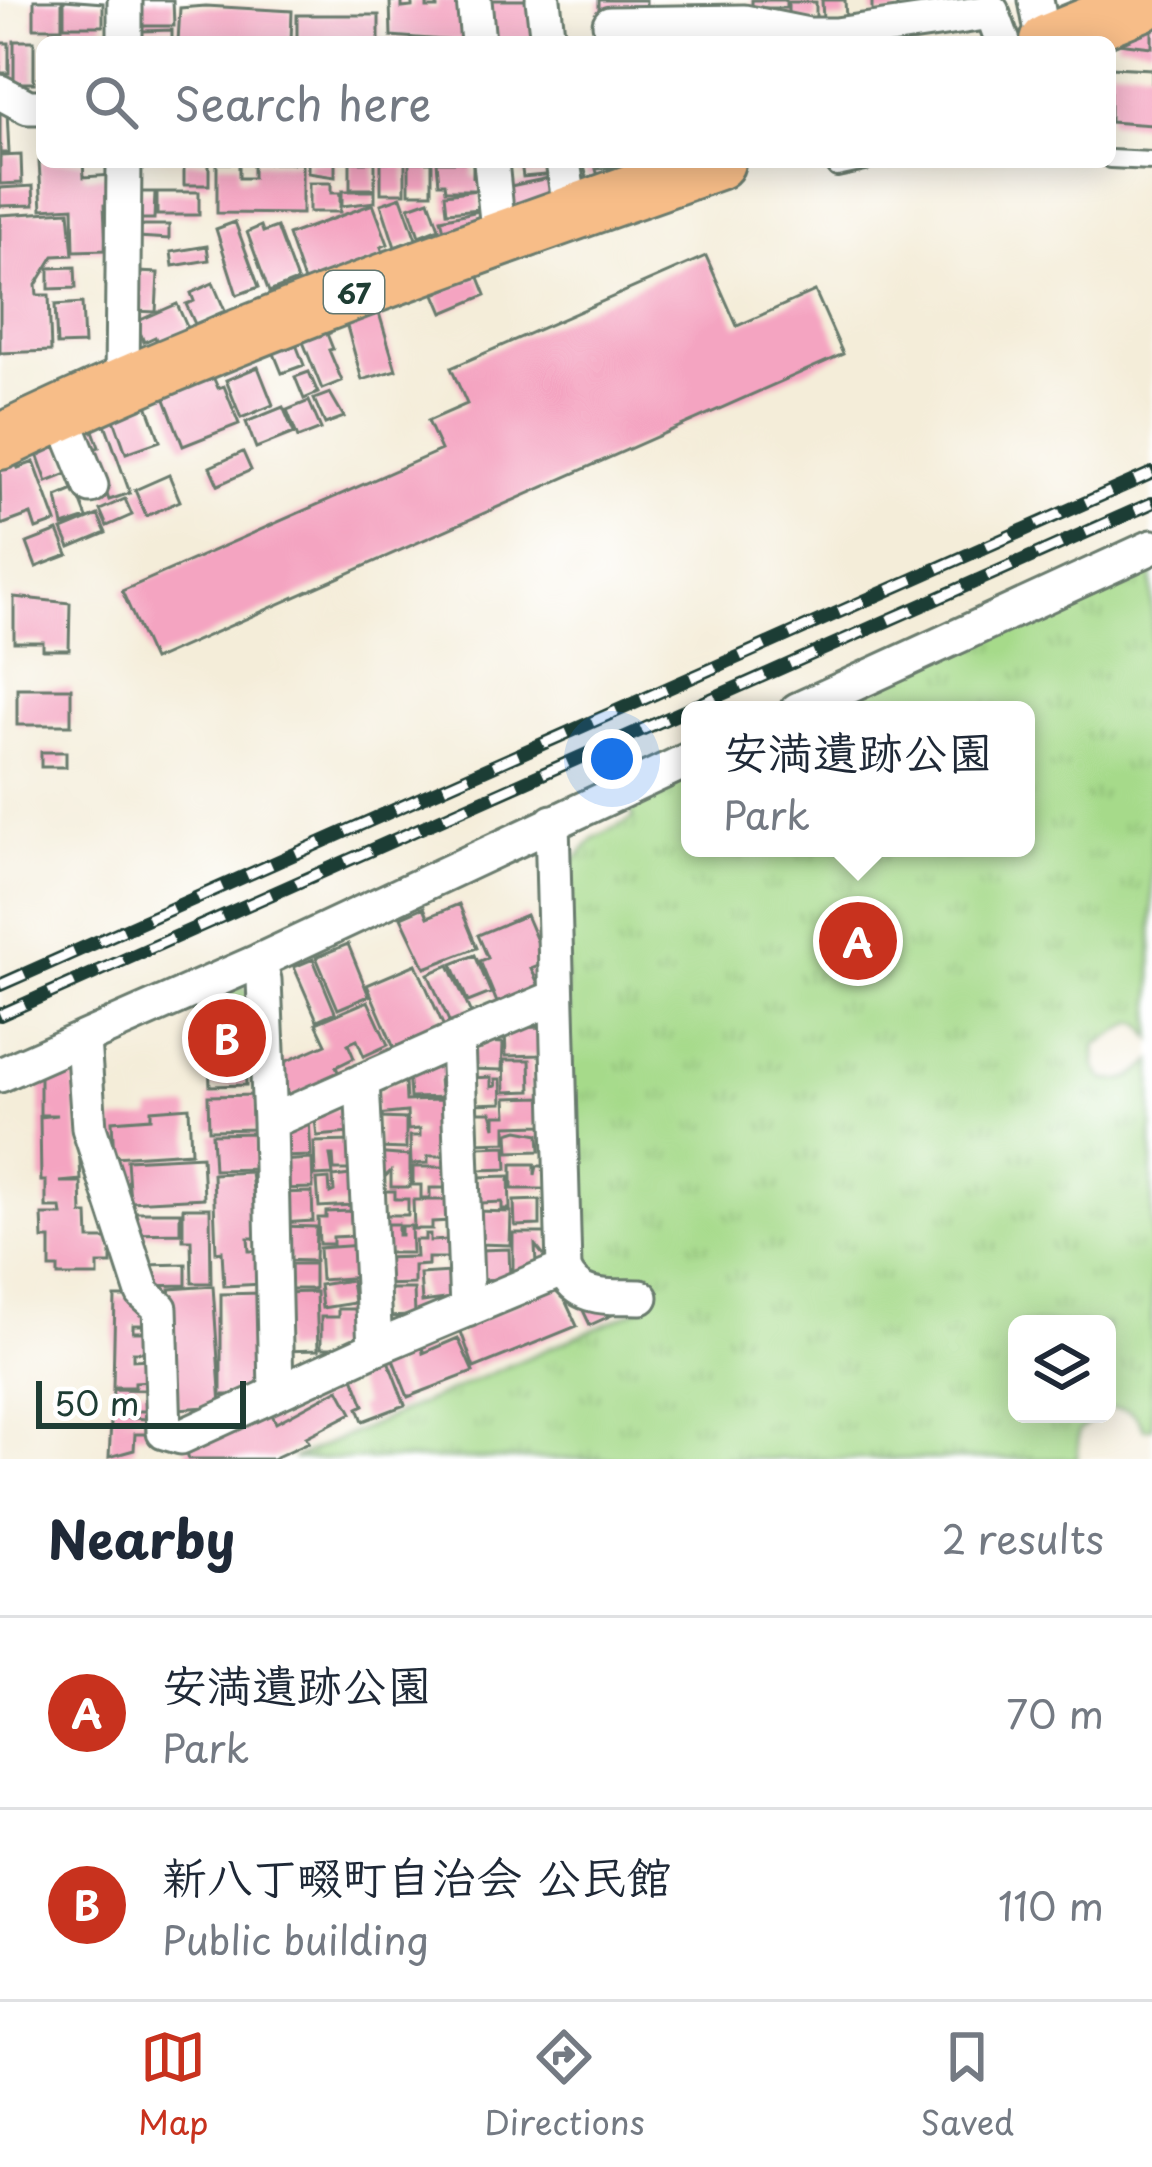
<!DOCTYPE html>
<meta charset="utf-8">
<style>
body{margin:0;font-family:"Playpen Sans","Klee One",sans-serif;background:#f2f2f3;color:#1f2937}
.controls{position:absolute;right:36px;bottom:36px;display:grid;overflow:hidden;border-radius:18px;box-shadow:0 6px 30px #0003}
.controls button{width:108px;height:108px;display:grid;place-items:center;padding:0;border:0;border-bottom:3px solid #e0e1e3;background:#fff;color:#1f2937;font:60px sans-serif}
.scale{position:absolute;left:36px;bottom:30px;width:210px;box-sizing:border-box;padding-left:12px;border:6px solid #1f3d34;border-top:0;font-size:33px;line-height:42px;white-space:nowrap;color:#1f3d34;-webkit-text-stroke:9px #fff;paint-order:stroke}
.you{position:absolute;left:612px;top:759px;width:42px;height:42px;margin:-30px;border:9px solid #fff;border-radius:50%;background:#1a73e8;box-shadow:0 0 0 18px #1a73e833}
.badge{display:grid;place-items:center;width:78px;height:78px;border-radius:50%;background:#c8321e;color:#fff;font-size:39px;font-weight:700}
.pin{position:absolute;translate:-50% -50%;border:6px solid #fff;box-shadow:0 3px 12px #0006}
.popup{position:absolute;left:681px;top:701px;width:354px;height:156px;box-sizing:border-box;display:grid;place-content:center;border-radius:18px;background:#fff;filter:drop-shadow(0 3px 9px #0005);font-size:39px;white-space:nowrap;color:#747a83}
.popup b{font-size:45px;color:#1f2937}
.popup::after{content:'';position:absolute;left:50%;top:100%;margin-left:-24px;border:24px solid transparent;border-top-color:#fff}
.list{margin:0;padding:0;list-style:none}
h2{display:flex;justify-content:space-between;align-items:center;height:156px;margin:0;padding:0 48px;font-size:51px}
h2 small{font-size:39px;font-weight:400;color:#747a83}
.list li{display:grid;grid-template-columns:78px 1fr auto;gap:36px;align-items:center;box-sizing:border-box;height:192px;padding:0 48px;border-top:3px solid #e0e1e3}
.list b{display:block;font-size:45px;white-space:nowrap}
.list p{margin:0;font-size:39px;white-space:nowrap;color:#747a83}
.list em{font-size:39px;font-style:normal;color:#747a83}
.icon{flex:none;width:66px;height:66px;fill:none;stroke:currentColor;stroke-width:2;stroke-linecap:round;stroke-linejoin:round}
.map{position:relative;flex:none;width:1152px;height:1459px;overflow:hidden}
.search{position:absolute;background:#fff;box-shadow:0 6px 30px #0003;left:36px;right:36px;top:36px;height:132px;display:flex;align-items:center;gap:30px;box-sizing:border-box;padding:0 42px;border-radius:18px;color:#747a83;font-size:45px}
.sheet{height:540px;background:#fff}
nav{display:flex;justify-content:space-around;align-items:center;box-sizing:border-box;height:168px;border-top:3px solid #e0e1e3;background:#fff;font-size:33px;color:#747a83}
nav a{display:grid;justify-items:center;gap:6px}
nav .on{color:#c8321e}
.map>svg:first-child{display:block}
</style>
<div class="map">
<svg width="1152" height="1459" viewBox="0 0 1152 1459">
<defs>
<pattern id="grass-tufts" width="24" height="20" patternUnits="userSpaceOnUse" patternTransform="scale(3)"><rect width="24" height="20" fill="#a6da8a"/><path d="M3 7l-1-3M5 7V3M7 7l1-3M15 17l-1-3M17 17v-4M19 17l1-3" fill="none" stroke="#8ebc78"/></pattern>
</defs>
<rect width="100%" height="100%" fill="#fff"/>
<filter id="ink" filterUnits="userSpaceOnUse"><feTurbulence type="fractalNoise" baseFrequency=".00833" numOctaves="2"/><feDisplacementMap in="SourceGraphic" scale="24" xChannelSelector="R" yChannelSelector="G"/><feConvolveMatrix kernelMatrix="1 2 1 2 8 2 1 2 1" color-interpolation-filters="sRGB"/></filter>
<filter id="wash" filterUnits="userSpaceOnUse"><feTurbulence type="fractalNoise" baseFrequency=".004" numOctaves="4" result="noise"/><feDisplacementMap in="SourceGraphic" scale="48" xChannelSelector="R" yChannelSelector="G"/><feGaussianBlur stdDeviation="2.7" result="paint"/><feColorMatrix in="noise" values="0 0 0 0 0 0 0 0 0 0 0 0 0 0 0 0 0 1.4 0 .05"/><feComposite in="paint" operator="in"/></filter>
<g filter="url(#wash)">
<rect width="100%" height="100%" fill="#f4edd9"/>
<path fill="url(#grass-tufts)" stroke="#628c5f" stroke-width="3" d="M1152,557V1039L1142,1024L1135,1022L1095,1045V1067L1103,1079C1123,1084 1139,1076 1152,1061V1428L1144,1429C1136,1410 1126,1407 1107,1409V1324H1017V1414H1099L1079,1431L1077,1459H293L642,1308L578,1282L561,861L575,860L594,838L634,818L624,795L690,765V848H1026V710H813Z
M233,982L251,992L252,1040L202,1060L197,998Z"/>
<g id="blocks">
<path fill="#f4a4c1" d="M34,0H62V28H34Z
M64,0L103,3V26H64Z
M142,0H173L174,26H142Z
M412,0L427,1V8H437V0H468L470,42L391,36L390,1H402V8L412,7Z
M489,0H531L535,42H492Z
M599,0H646V12H626V7H617V13H599Z
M752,0H786V8H752Z
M822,0H845L846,19L823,20Z
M872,0H897V14H872Z
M788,2H816V20H788Z
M206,6L292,11L291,42H178L180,8Z
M1152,12V47L1117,43L1115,23Z
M297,15H379V42H297Z
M172,30V42H142V31Z
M14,41H34V83H14Z
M0,43H9V73H0Z
M1110,67L1152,69V125L1110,122Z
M0,112H7L9,153H0Z
M21,155L22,183L0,184V156Z
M39,162H83L84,177L113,175L115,204L104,205L106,250L74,251L73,207L42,209Z
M184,162H209V185H184Z
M308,162H335V177L308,173Z
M350,162H375V189H350Z
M381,162H405V193H381Z
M409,162H432V193H409Z
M437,162H473V177H480V190H446L445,183H439Z
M521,162H555L556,174L523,177Z
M583,162H620L621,166L596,169L598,176L587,178Z
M217,163H239V178H253V163H302V214L217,213Z
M553,177L559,203L511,212L506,187Z
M309,183H331V193H340V212H309Z
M33,186L34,205L0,206V188Z
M478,190L480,209L447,212L445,194Z
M342,191H375V202L342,206Z
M138,192H155L154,219H137Z
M157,192H199V215H157Z
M401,197L416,239L395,247L381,204Z
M429,200L439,228L419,236L409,207Z
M373,204L388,244L381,247L385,258L306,287L288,235Z
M69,211L73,255L54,256L36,285L37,295H49L51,351L0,353V215Z
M479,211L483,230L446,238L441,219Z
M235,222L259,287L237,295L216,229Z
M144,225H169V239L138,237V227Z
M261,226L263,232L277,227L297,281L269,292L247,232Z
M207,246L209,260L173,266L171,252Z
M706,256L737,326L815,291L843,354L153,660L122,591L441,450L428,421L467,404L451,368Z
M75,267L76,288L49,289V268Z
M137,272L158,273L156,312L135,311Z
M478,275L486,295L443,313L435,294Z
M213,283L225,311L195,324L186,304L194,301L191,293Z
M82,303L84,344L57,345L55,305Z
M177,304L188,329L157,342L155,337L144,342L136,322Z
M379,313L396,370L362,380L346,323Z
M324,316L330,333L327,334L333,349L329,350L342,381L322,389L297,327Z
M295,342L304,365L282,373L273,351Z
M258,367L273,405L241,418L226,380Z
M210,370L218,388L224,386L239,424L183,446L161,389Z
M309,372L318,393L304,399L295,377Z
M330,393L344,417L325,424L314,399Z
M145,399L160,441L126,453L111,411Z
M309,401L321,429L298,438L287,410Z
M283,407L294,433L256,448L246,422Z
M104,421L130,493L109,500L91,450L99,447L91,425Z
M55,432L70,473L47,482L36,451Z
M243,452L251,470L218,485L210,467Z
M14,459L18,468L34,462L56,522L36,529L31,514L1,525L0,464Z
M169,475L180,501L146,516L135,490Z
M76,489L87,518L63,526L57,497Z
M125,499L132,515L107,526L100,510Z
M98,515L106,533L70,548L62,530Z
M58,531L68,555L36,567L27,543Z
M14,597L70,603L69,650H43V642H14Z
M17,688H71V725H17Z
M41,752H66V767H41Z
M459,904L477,948L425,968L401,917L424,907L428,917Z
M526,915L546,962L531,968L540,988L498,1005L480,961L488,958L478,935Z
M348,944L369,996L338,1009L316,957Z
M475,955L491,993L468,1002L452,964Z
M313,959L335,1012L317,1020L294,967Z
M416,964L444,1027L394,1048L367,985Z
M449,965L474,1020L453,1030L428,974Z
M368,1001L388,1045L364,1056L357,1040L348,1044L354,1058L336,1067L340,1076L285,1100L271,1068L326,1044L316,1023Z
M236,1023L244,1028L249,1041L209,1053L205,1036Z
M541,1027V1055L506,1056L505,1028Z
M481,1042L503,1043L502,1070L469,1069L470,1049H481Z
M445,1054L446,1078H439L440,1091H449V1097L410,1098L408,1069Z
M245,1058L246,1085L210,1086L209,1059Z
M504,1060H530L531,1091L505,1092Z
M74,1063L81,1180L60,1182H81L82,1214H88L89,1239H111V1264H98V1276H58V1268H50V1239H43L42,1215H62L61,1208H46V1181H41L40,1117L58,1115H40V1064Z
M491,1077V1087L496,1086L495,1079H501L502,1103L473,1104L471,1078Z
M405,1082L406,1101L443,1100L446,1156H428V1163L411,1164L410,1136H420V1129L408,1130L407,1112L376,1115V1091H384L386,1083Z
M257,1095L258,1129L209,1130L208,1096Z
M542,1097L543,1125L506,1126V1142L474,1143L473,1112H491L495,1127V1115H507L506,1098Z
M189,1107L191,1152L114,1157L112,1121L151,1118V1110Z
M347,1108L350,1133L317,1136L314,1112Z
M379,1118L406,1119V1149L378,1148Z
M309,1119L311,1156L280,1157L279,1129Z
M518,1130L539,1134L540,1151L509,1152L508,1133Z
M256,1133L257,1169L214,1170L212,1134Z
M353,1141L354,1170H334L333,1155H330L333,1175L315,1176L314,1142Z
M506,1146L507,1169L479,1170L478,1147Z
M373,1153L410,1156V1187H391V1171L373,1188Z
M202,1156L204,1198L130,1202L127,1160Z
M312,1159L313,1188L279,1189L278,1161Z
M512,1164H535V1175L537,1166H545V1189H512Z
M413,1167H446V1188H430V1198H421V1185H413Z
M251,1172L258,1238H248L249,1251H261L263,1284L224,1286L222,1251L216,1252L213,1174Z
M351,1175L353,1205L319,1207L317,1180L329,1179L330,1193L334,1191L333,1177Z
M509,1176L510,1209H502V1202L480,1203L478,1177Z
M381,1191H395V1199H408V1215H382Z
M312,1192L313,1221L281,1223L279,1193Z
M413,1200H451V1221L432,1222V1229H414Z
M540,1200V1225L515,1226L514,1201Z
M183,1208H210L211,1283H192L191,1240H183Z
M351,1211L352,1236L333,1237V1244H319L318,1218H326V1212Z
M476,1211L511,1212L510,1245L479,1244Z
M130,1212H180V1233L130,1234Z
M379,1224H398V1235H401V1226H411L412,1253H380Z
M277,1226L316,1227L315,1261L276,1260Z
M513,1233H547L548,1261L535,1245L536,1264L513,1276Z
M425,1234H430V1241L448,1240V1258H428V1265L414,1266V1284L380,1285V1258L416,1257L415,1240H425Z
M361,1245L363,1277L321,1280L319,1248Z
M509,1249L510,1279L476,1280L481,1250Z
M186,1264V1285L145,1286V1265Z
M279,1264H314V1289H279Z
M451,1272L453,1298L422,1302L420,1274Z
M351,1280L354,1303L322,1308L319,1285Z
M557,1283L577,1326L474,1368L460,1329Z
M213,1286L221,1406L177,1409L170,1289Z
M381,1289H414L415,1316L382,1317Z
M316,1292L318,1350L281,1351L280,1293Z
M262,1293L265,1380L243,1395H221V1294Z
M115,1297H139L150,1325H133V1332H150V1352H133V1360L151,1359V1381L135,1382V1387H113Z
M579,1302L613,1304L612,1315L590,1325Z
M338,1309H361V1348H321V1317H338Z
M458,1338L473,1372L408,1397L392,1357L422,1345L423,1353Z
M387,1358L405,1405L363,1421L358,1408L364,1405L351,1372Z
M113,1389L157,1390L156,1411H134V1417H118L146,1419V1434H135L134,1450L109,1457Z
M339,1389L352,1413L306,1437L309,1442L272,1459H189L185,1447L269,1408L276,1423Z"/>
</g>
</g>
<g filter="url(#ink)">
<use href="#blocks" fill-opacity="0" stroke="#6a7b6e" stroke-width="3"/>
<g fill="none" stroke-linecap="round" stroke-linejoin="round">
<g stroke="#6a7b6e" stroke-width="22">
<path id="lane" d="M1110,159L1152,161
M837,168L865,162"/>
</g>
<g stroke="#6a7b6e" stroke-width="39">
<path id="street" d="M474,0L478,42
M543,0L548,42
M1036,0L1044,42
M610,24L744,22L808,35H836L992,12L1003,42
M125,42V0
M0,92L28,107H42
M491,162L499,240
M563,162L571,214
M122,383L124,162
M61,412L91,486
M797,710L1152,547
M259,961L264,980L270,1122L457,1039
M83,1039L89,1128L143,1293L160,1308L164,1432L181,1437L375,1348
M0,1075L259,961L690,759
M362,1081L375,1348L564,1269L552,822
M270,1122L276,1391
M564,1269C577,1302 611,1296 641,1297
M467,1310L457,1039L556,997"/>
</g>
<g stroke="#6a7b6e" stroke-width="60">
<path id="primary" d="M1048,42L1150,0
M0,442C231,330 475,248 717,162"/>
</g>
<use href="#lane" stroke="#fff" stroke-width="16"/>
<use href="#street" stroke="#fff" stroke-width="33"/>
<use href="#primary" stroke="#f7bd88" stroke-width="54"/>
<g stroke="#1f3d34" stroke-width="14">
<path id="rail" d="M0,985L1152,473
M0,1015L1152,503"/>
</g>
<use href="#rail" stroke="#fff" stroke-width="9" stroke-dasharray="27" stroke-linecap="butt"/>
</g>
</g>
<g text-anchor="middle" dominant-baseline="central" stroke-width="9" stroke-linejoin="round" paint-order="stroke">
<rect fill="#fff" stroke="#627771" stroke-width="3" x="324" y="271" width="60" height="42" rx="9"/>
<g font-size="27" font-weight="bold" fill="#1f3d34">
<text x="354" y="292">67</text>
</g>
</g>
</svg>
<div class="controls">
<button><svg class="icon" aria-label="layers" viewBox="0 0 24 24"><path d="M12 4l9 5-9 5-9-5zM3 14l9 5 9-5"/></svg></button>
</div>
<div class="scale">50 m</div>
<div class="you"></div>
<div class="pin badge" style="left:858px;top:941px">A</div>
<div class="popup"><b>安満遺跡公園</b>Park</div>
<div class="pin badge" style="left:227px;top:1038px">B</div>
<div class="search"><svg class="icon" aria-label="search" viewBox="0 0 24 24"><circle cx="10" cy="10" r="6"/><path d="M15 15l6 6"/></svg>Search here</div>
</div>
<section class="sheet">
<h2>Nearby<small>2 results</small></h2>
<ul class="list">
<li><span class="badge">A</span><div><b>安満遺跡公園</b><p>Park</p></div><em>70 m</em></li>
<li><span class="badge">B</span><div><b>新八丁畷町自治会 公民館</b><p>Public building</p></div><em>110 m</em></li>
</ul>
</section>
<nav>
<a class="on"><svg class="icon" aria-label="map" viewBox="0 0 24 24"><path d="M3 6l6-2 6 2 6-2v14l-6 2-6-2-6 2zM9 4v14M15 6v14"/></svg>Map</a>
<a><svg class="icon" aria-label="directions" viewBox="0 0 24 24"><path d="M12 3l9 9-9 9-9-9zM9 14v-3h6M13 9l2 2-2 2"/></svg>Directions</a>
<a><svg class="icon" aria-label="saved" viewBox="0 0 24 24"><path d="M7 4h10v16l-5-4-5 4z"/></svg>Saved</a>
</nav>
